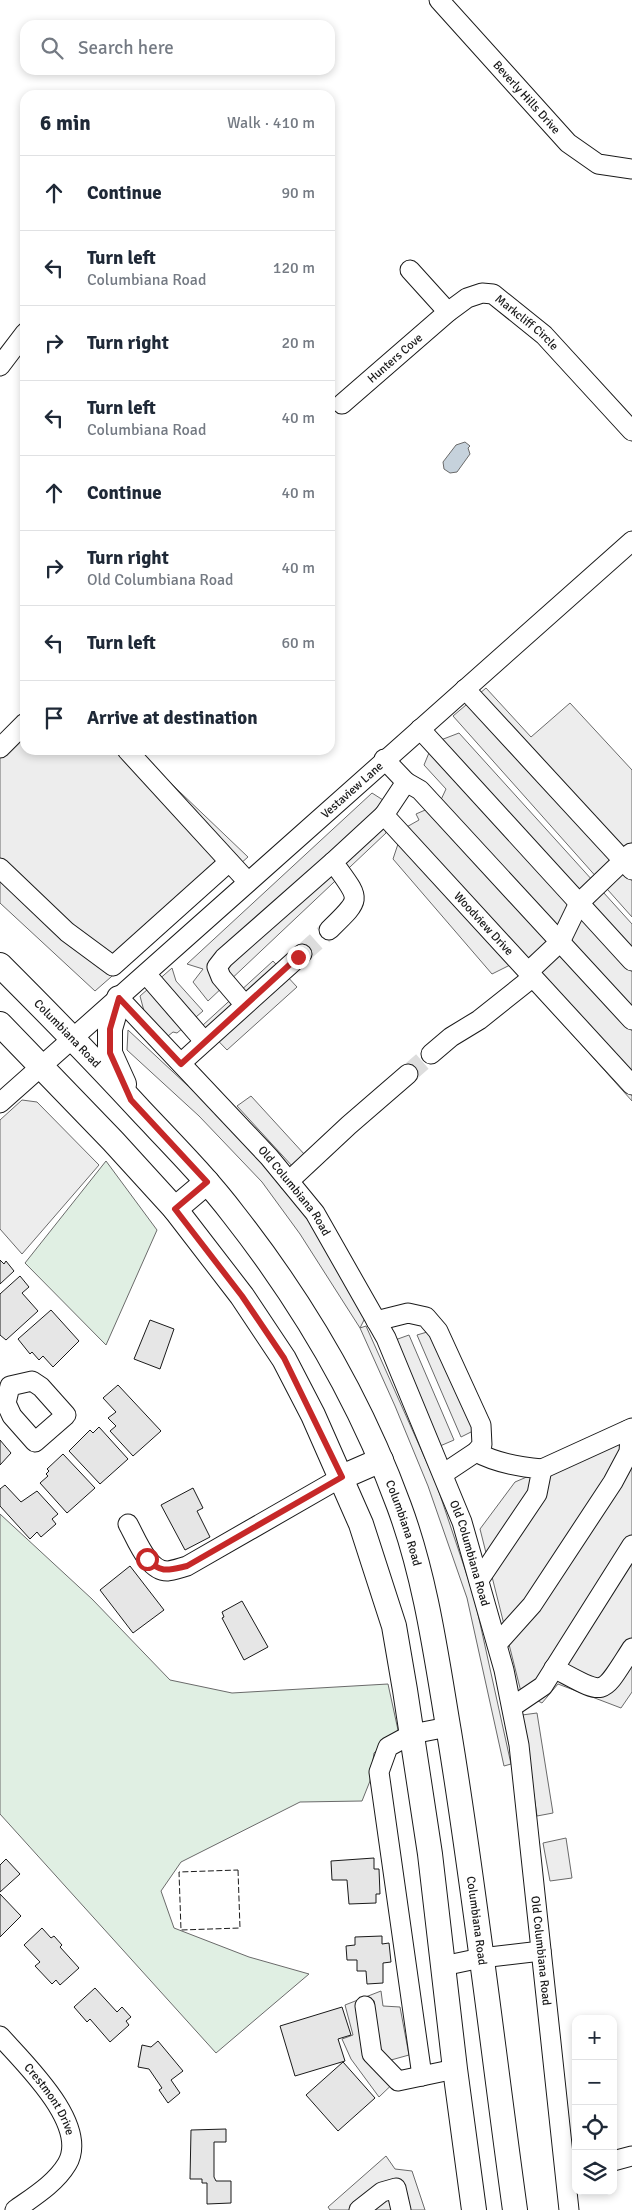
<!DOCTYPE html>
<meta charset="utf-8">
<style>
body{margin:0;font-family:Signika,sans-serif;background:#f6f6f7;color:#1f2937}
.controls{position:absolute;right:15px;bottom:15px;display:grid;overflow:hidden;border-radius:10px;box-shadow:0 2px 8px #0003}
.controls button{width:45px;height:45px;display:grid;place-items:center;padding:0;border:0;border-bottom:1px solid #e0e1e3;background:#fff;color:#1f2937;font:25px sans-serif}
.stop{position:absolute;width:15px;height:15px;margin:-11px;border:4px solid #c62828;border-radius:50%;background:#fff}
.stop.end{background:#c62828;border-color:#fff;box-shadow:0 1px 5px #0008}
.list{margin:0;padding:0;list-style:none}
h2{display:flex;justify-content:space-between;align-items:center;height:65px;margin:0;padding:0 20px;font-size:21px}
h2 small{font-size:16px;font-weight:400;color:#747a83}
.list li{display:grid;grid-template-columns:32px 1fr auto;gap:15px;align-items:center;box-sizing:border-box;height:75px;padding:0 20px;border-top:1px solid #e0e1e3}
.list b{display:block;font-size:19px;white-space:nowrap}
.list p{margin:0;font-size:16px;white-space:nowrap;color:#747a83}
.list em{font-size:16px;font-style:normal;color:#747a83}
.icon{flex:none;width:28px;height:28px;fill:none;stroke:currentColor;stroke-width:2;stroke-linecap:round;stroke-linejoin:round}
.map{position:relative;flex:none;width:632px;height:2210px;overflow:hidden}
.search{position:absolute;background:#fff;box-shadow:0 2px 8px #0003;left:20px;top:20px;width:315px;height:55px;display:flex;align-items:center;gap:12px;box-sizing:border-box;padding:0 18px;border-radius:15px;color:#747a83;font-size:19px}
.panel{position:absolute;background:#fff;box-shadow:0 2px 8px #0003;left:20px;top:90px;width:315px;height:665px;border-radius:15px}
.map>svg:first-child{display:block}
</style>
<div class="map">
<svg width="632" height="2210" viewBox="0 0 632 2210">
<rect width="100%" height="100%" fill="#fff"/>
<path fill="#e0efe3" stroke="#6a6a6a" d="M106,1161L157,1230L106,1345L25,1263Z
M0,1514L92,1599L170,1680L232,1693L388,1684L398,1730L374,1753L370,1781L362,1801L300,1802L181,1862L161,1891L174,1928L249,1957L309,1974L216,2053L0,1814Z"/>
<path fill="#ededed" stroke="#6a6a6a" d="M486,688L531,737L570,703L632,770V917L453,716Z
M25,717V750H136L248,857L95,991L0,903V740Z
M459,733L632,924V1101L510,965L492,974L393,859L403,829L419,820L416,814L439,804L446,789L424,765L433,743Z
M372,793L383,800L386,833L208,1001L193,982L203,969L187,964Z
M273,961L297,987L227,1050L203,1025Z
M172,968L176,981L203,1011L177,1033L173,1032L168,1036L144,1011L140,996Z
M128,1030L202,1099L275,1177L306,1217L339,1267L366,1316L360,1328L366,1326L436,1483L474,1596L511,1764L504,1766L467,1598L428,1486L395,1406L360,1328L300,1234L262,1182L199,1116L127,1050Z
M251,1096L305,1155L293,1167L237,1106Z
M22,1100L37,1102L99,1165L22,1254L0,1229V1120Z
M434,1330L477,1429L461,1437L417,1335Z
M409,1335L454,1440L440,1446L395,1340Z
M632,1432V1692L621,1708L558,1684L542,1703L521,1692L480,1529L515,1482Z
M537,1713L553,1813L537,1816L522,1715Z
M566,1838L572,1878L550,1881L543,1843Z
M381,1991L383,2006L400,2007L409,2055L391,2060L404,2073L379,2097L351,2059L342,2039L353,2035L345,2005Z
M386,2156L395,2169L412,2171L425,2210H330L328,2207Z"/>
<path fill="#c6d2dc" stroke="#6a6a6a" d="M465,442L470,446L468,448L470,454L457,472L450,473L444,469L443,462L456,445Z"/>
<path fill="#e6e6e6" stroke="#1a1a1a" d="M0,1260L4,1264L6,1261L14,1271L0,1284Z
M20,1276L29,1287L22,1293L38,1311L6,1340L0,1335V1294Z
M51,1310L79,1341L53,1367L43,1356L39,1360L32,1352L30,1354L18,1339Z
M150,1320L174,1329L160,1369L134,1359Z
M118,1385L161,1431L133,1456L110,1431L116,1426L108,1418L116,1412L103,1398Z
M99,1427L128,1459L100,1484L69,1451L90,1430L93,1433Z
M0,1440L11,1453L0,1465Z
M63,1454L95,1488L67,1513L40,1483L48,1476L46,1474L49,1471L47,1469Z
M5,1485L21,1502L37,1491L58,1514L52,1519L56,1524L41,1537L37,1532L30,1539L0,1506V1489Z
M193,1488L203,1508L197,1511L210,1537L185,1550L161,1505Z
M130,1566L164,1610L133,1633L100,1590Z
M242,1601L268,1647L244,1660L222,1618L224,1617L222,1612Z
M374,1858V1869H379L380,1894H376V1903L349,1904L347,1880H332L331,1861Z
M6,1859L20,1874L0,1892V1865Z
M0,1894L21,1916L0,1937Z
M42,1928L51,1938L54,1936L62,1945L60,1947L79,1968L60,1985L56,1980L52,1984L35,1966L40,1962L24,1945Z
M382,1936V1944L389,1943L391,1962L383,1963V1983L367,1984L366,1971H357V1960H347L346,1946L355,1945V1937Z
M95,1988L117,2012L122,2007L131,2017L126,2021L129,2025L110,2042L90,2019L87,2022L74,2007Z
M342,2007L351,2035L338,2039L345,2061L295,2076L280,2026Z
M158,2041L183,2071L171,2080L180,2093L168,2103L159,2090L162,2088L149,2069L138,2067L142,2045L151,2047Z
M343,2062L375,2098L338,2131L306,2095Z
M226,2129V2142H214V2177L216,2181H231V2203L207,2204V2183H202V2179H190L191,2130Z"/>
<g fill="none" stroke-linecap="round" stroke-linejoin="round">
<path stroke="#ddd" stroke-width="19" stroke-dasharray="19 9" stroke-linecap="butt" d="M302,954L329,930
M408,1074L431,1054"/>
<g stroke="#1a1a1a" stroke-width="21">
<g id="minor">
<path id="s1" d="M439,0L568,143L598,164L632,169"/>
<path d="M410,270L448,312"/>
<path d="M0,366L25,333"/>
<path id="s2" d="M342,404L448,312L467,298L482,293L493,294L544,335L632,431"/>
<path d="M465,689L632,870"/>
<path d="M420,729L632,961"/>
<path d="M0,748L25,723"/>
<path d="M127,750L248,882"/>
<path id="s3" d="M384,759L406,782L384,815L632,1085"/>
<path d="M406,782L420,790L632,1020"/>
<path d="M0,868L67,932L113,966L229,862"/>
<path d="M329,930C363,897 361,901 333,862L384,815"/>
<path d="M528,972L560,942L579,903L631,853"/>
<path d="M146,974L204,1041"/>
<path id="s4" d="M119,998L269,1157L315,1213L386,1338L462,1522L504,1670L519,1745L569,2210"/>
<path d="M244,1004L221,977L217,967L224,958L333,862"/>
<path d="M431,1054L451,1037L479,1020L533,977"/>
<path d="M181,1063L302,954"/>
<path id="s5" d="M0,1103L632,541"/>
<path d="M289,1181L349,1125L408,1074"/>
<path d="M376,1321L408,1313L426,1317L438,1331L481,1425L482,1445L476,1452L443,1474"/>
<path d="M32,1381L41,1387L66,1415L35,1442L12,1416L6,1403L10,1386Z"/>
<path d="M476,1452C496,1463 519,1467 542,1469L537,1494L479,1580"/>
<path d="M542,1469L632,1428"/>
<path d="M128,1524C136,1538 148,1572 168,1571C174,1570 181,1568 187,1566L342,1477"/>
<path d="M497,1644L532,1605L613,1482L629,1452L630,1437L628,1430"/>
<path d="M554,1668C607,1696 600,1698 632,1648"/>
<path d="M512,1707L543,1686L632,1545"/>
<path d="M443,1966L481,1958L541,1951"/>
<path d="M365,2006L372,2054L398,2081L455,2069"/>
<path id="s6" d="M0,2036C24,2063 90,2125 67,2164C55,2184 33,2197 15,2210"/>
<path d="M422,2076L379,1772L388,1747L412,1734L448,1727"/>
<path d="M613,2161L632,2156"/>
<path d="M359,2210L382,2192L396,2188L401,2210"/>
</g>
</g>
<g stroke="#1a1a1a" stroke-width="26">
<g id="major">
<path id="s7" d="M0,965C48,1013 95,1061 141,1111C173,1145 206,1178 234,1215C303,1303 361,1402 399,1506C426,1579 436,1655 449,1732C475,1890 493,2051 515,2210"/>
<path d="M119,998L110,1029V1053L124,1084"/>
<path d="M0,1024L113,1141L175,1209L242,1296L284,1359L313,1415L361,1524L394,1626L405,1690L430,1854L455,2069L474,2210"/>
<path d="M175,1209L207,1182"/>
<path d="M342,1477L381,1460"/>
</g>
</g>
<use href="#minor" stroke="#fff" stroke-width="19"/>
<use href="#major" stroke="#fff" stroke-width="24"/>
<path stroke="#1a1a1a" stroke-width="1" stroke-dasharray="6 2.5" stroke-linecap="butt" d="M238,1870L240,1928L181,1930L179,1872Z"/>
</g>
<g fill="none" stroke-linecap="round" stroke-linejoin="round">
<path stroke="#c62828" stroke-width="6" d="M147,1559C161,1574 169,1570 187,1566L342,1477L284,1358L242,1296L175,1209L207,1182L131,1100L110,1053V1029L119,998L181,1064L298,957"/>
</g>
<g text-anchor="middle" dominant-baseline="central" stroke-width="4" stroke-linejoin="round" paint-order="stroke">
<g font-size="12" fill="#1a1a1a" stroke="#fff">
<text stroke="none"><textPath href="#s1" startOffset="131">Beverly Hills Drive</textPath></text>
<text stroke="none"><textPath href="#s2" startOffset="235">Markcliff Circle</textPath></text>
<text stroke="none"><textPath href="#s2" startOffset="70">Hunters Cove</textPath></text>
<text stroke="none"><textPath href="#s5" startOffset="471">Vestaview Lane</textPath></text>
<text stroke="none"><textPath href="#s3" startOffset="219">Woodview Drive</textPath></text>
<text stroke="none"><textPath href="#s7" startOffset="96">Columbiana Road</textPath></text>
<text stroke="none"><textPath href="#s4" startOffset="261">Old Columbiana Road</textPath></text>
<text stroke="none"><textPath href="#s7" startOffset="696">Columbiana Road</textPath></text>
<text stroke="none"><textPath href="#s4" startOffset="666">Old Columbiana Road</textPath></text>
<text stroke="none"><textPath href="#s7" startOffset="1101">Columbiana Road</textPath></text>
<text stroke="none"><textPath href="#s4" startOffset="1071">Old Columbiana Road</textPath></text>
<text stroke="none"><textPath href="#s6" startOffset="81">Crestmont Drive</textPath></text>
</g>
</g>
</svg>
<div class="controls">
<button>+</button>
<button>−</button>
<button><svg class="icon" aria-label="locate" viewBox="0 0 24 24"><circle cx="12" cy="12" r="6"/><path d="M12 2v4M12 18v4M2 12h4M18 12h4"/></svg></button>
<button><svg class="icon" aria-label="layers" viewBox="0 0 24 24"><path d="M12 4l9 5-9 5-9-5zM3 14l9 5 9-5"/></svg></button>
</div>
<div class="stop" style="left:147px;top:1559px"></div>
<div class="stop end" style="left:298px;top:957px"></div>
<div class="search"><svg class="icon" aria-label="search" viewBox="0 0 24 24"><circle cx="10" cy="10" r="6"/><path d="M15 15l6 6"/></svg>Search here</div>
<section class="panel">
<h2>6 min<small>Walk · 410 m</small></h2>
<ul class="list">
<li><svg class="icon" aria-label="ahead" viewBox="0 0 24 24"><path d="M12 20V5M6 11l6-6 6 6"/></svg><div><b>Continue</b></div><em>90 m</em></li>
<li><svg class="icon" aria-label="left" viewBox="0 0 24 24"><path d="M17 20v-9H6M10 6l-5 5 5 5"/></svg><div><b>Turn left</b><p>Columbiana Road</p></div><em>120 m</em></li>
<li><svg class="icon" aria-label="right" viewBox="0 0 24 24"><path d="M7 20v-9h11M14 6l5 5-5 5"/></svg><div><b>Turn right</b></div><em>20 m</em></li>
<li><svg class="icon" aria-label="left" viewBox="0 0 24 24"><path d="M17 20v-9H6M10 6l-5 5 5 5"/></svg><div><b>Turn left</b><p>Columbiana Road</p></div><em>40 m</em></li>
<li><svg class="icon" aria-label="ahead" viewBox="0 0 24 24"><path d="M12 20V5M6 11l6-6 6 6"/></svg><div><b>Continue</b></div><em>40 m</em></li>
<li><svg class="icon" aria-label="right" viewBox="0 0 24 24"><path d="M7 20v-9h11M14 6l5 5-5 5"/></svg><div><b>Turn right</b><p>Old Columbiana Road</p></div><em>40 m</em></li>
<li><svg class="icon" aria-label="left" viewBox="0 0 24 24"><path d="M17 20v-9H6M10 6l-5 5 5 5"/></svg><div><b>Turn left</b></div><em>60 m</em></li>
<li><svg class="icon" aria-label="arrive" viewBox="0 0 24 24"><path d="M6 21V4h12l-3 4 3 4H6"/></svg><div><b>Arrive at destination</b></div></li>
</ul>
</section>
</div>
